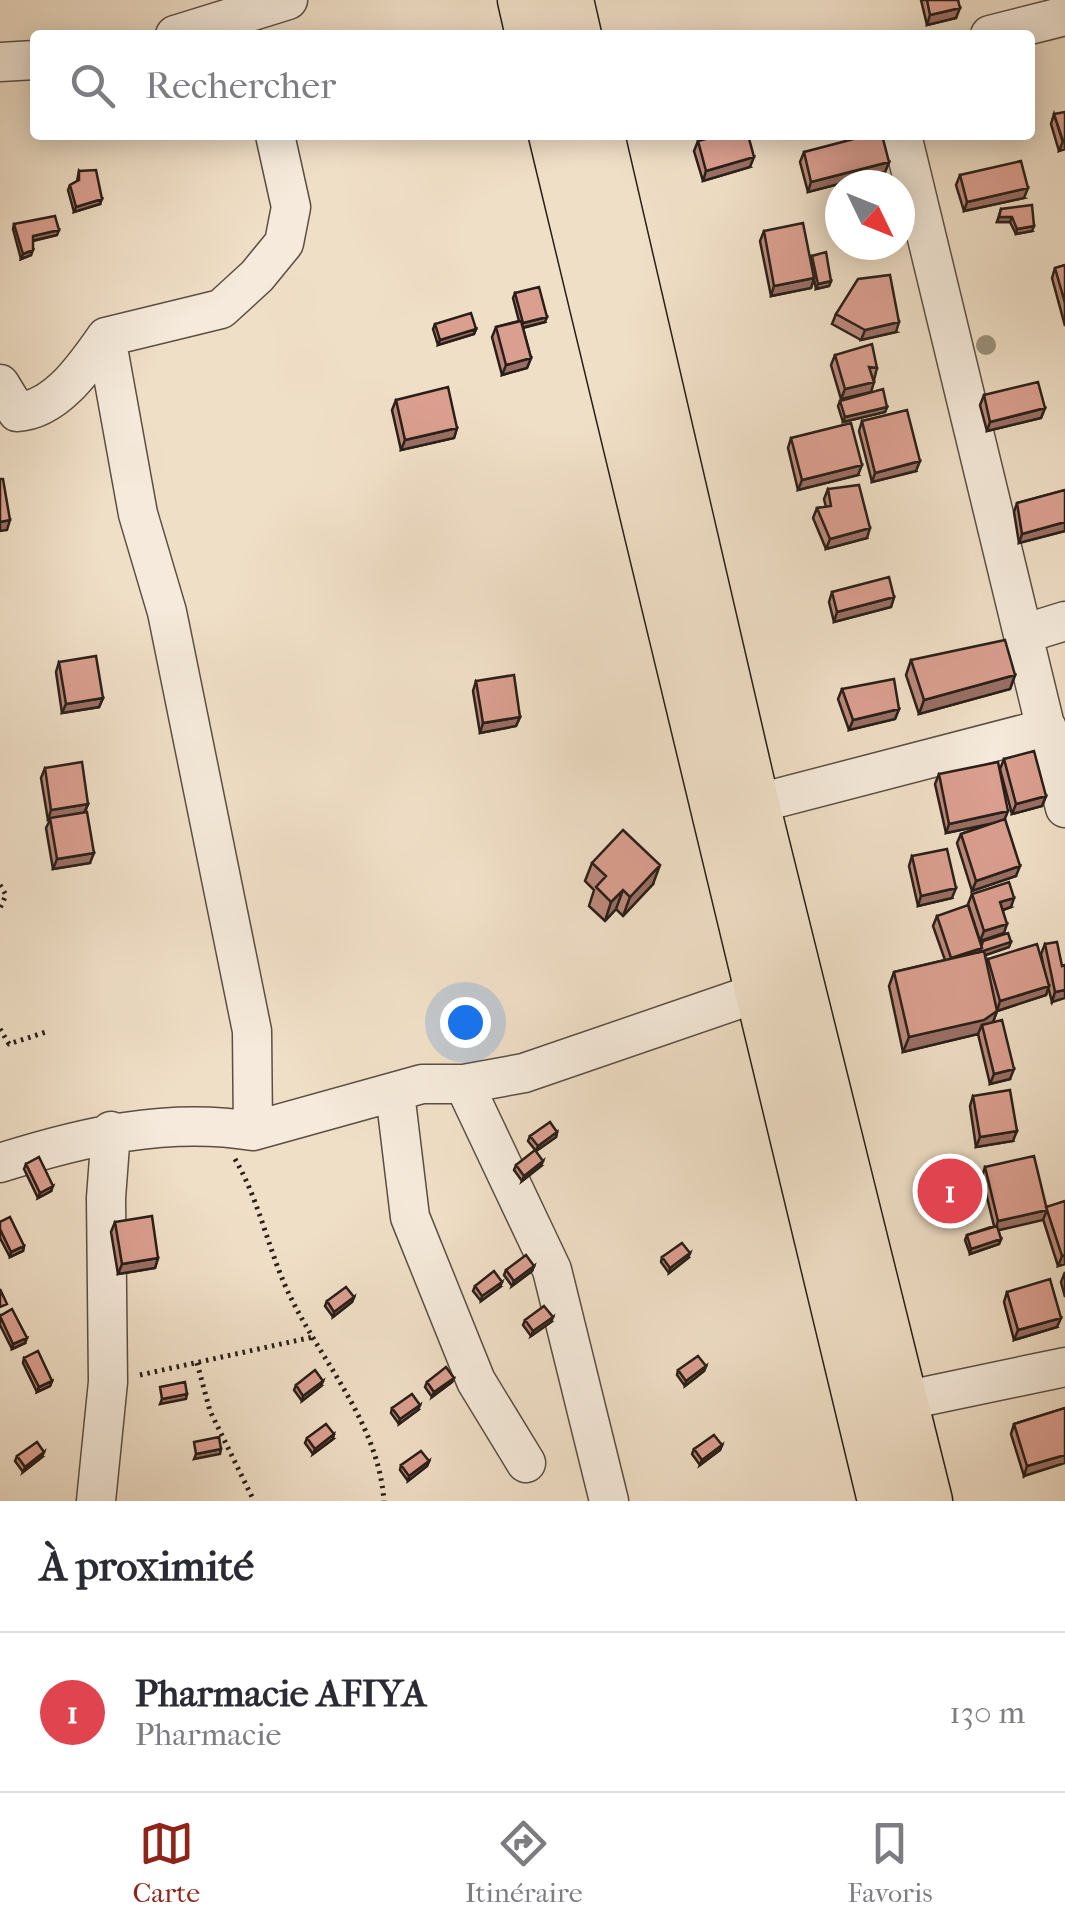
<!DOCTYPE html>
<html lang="fr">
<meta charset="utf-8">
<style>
body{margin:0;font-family:"IM FELL French Canon",serif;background:#f2f2f3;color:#2b2b33}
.compass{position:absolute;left:825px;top:170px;width:90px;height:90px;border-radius:50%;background:#fff;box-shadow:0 5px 25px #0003;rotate:133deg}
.you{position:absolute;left:465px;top:1022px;width:35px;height:35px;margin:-25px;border:8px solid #fff;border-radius:50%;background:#1a73e8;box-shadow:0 0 0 15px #1a73e833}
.badge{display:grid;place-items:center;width:65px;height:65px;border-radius:50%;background:#8f2418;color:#fff;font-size:32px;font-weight:700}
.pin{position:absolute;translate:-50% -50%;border:5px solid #fff;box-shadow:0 2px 10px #0006}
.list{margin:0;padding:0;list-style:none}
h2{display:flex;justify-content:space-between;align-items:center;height:130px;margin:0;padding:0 40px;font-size:42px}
h2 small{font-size:32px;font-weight:400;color:#7c7c81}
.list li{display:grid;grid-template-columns:65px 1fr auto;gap:30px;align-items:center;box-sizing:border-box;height:160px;padding:0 40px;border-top:2px solid #e1e1e2}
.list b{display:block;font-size:38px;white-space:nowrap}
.list p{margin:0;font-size:32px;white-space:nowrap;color:#7c7c81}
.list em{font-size:32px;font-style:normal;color:#7c7c81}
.icon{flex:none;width:55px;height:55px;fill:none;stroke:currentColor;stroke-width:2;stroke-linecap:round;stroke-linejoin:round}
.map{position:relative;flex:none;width:1065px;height:1501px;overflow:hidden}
.search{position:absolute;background:#fff;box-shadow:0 5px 25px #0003;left:30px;right:30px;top:30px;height:110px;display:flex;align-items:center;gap:25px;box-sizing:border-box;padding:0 35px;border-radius:10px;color:#7c7c81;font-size:38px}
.sheet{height:290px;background:#fff}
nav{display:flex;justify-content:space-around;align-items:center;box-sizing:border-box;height:140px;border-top:2px solid #e1e1e2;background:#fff;font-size:28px;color:#7c7c81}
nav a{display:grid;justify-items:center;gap:5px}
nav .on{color:#8f2418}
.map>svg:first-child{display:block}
</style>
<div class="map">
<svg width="1065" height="1501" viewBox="0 0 1065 1501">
<rect width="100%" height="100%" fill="#f0dfc7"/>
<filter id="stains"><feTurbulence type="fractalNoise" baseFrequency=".002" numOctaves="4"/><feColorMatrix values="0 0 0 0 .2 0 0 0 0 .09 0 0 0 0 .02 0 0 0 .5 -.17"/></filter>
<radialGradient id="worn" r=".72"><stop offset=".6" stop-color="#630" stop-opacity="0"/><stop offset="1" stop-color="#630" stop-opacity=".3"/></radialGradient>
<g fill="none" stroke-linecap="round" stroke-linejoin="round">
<g stroke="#5b4f44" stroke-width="41">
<path id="minor" d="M175,35L288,0
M990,35L1065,16
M0,62L35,60
M902,135L1065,808
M106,337L138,514L167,612L252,1031L253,1131
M0,384L17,412C56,410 85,367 106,337L221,309L257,276L284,243L291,207L275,135
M1023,634L1065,621
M755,804L1047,728
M464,1084L552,1270L609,1501
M395,1093L410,1217L476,1381L526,1463
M0,1163C82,1137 167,1117 253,1131L422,1084H464L524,1073L757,993
M903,1401L1065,1367
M96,1501L108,1382L106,1198L111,1131"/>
</g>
<g stroke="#291f18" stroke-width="51">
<path id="major" d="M522,0L530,35
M569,0L577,35
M553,135L882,1501
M600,135L755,804L928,1501"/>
</g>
<path stroke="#291f18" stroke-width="5" stroke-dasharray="2.5 5" stroke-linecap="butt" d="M0,885L6,895L0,908
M0,1029L9,1044L46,1032
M235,1159C260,1202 268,1250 289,1294C322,1363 378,1422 384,1501
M197,1363L210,1411L254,1501
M140,1375L313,1337"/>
<use href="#minor" stroke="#f5eadb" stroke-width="38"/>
<use href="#major" stroke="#f0dfc7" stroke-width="48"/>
</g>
<circle fill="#9a907c" cx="986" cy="345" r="10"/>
<path fill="#bc897c" stroke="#291f18" stroke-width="2.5" d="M921,0H958L956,18L927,25Z
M1054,114L1065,149L1059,151L1051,124Z
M698,141L750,167L703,181L694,151Z
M804,152L889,162L885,172L808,192L800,162Z
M79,171L100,204L74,212L68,190L70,185L77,181Z
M960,175L1024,198L964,211L956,185Z
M1001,209L1032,231L1016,234L1010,222H997Z
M14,224L57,235L33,241L31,255L21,259L13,229Z
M764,231L810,259L812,256L831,281L829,286L816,289L814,279L811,288L771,296L760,241Z
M1065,265V326L1052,278L1055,268Z
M515,293L545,322L523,328L531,358L527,368L502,375L492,337L496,327L519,321L513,298Z
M836,314L896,332L861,340L832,324Z
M435,324L476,329L474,334L438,345L433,329Z
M835,355L877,368L871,392L841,399L831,365Z
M984,395L1045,408L1041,418L987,431L980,405Z
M396,400L457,428L454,438L401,450L392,410Z
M840,401L887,407L885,412L843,422L838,406Z
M862,421L916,471L872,482L859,431Z
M791,438L858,475L798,490L788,448Z
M828,489L867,538L826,549L813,518L817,508L826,507L824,499Z
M1065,490V531L1019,543L1014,512L1017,503Z
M832,592L894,597L891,607L834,622L829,602Z
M911,660L1015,675L1010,689L919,714L906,675Z
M59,662L103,698L99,707L62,713L56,672Z
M476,681L520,717L516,726L480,733L473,691Z
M842,689L899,709L895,719L849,730L838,699Z
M1004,759L1046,796L1042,806L1012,814L1000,769Z
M45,768L88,804L85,812L90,863L53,869L46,828L50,820H48L41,778Z
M939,774L1005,820L1016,876L972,891L957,843L961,834L988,824L946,833L935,784Z
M912,856L952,898L918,906L909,866Z
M592,863L653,884L623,916L616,909L605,921L589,906L594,890L585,881Z
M972,894L1011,907L1003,910L1004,933L980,941L968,904Z
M937,916L981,946L1009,947L985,955L986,963L988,959L1045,973L1041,954L1045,944L1062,966L1065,965L1052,1002L1048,987L1046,995L997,1011L993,1022L1010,1079L990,1084L978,1034L903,1052L889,986L894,972L945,960L933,926Z
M973,1096L1013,1141L976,1147L970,1106Z
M557,1132L556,1137L536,1151L528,1141L530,1136Z
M26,1164L51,1191L38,1198L24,1169Z
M516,1165L541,1166L522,1181L514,1170Z
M985,1167L1046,1208L1065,1201V1264L1058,1266L1043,1219L998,1230L1001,1239L999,1244L970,1254L965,1240L967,1235L994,1226L982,1177Z
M0,1222L24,1246L23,1251L10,1257L0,1238Z
M115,1222L158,1258L155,1268L118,1274L111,1232Z
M662,1257L688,1258L669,1273L661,1262Z
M534,1266L532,1271L512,1286L504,1275L506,1270Z
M1065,1272V1297L1061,1282Z
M475,1286L500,1287L481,1301L473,1291Z
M1007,1292L1057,1327L1014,1340L1004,1302Z
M354,1297L352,1302L333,1317L325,1306L327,1301Z
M0,1315L25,1343L12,1349L0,1325Z
M525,1320L551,1322L531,1336L523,1325Z
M24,1358L52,1381L50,1386L37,1392L23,1363Z
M706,1366L704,1371L685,1386L677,1375L678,1370Z
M454,1378L452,1382L432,1397L425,1387L427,1382Z
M296,1385L321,1386L302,1401L294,1390Z
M392,1408L418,1410L399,1424L391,1413Z
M1065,1408L1024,1476L1011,1434L1014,1424Z
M307,1438L333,1439L313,1454L305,1443Z
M722,1445L720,1450L700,1465L692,1454L694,1449Z
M17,1456L42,1457L23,1472L15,1461Z
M429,1461L427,1466L408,1481L400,1470L401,1465Z"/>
<path fill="#996f65" stroke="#291f18" stroke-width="2.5" d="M960,8L956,18L927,25L930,15Z
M1063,141H1065V149L1059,151Z
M754,157L750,167L703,181L706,171Z
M889,162L885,172L808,192L811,182Z
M1028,188L1024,198L964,211L967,202Z
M102,199L100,204L74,212L76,207Z
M999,217H1012L1010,222H997Z
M1034,226L1032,231L1016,234L1017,229Z
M59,230L57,235L31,241L33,236Z
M33,250L31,255L21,259L23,254Z
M814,278L811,288L771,296L774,286Z
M831,281L829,286L816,289L818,284Z
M547,317L545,322L521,328L523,323Z
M899,322L896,332L861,340L865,330Z
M476,329L474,334L438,345L440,340Z
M531,358L527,368L502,375L506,365Z
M874,382L871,392L841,399L845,389Z
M887,407L885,412L843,422L845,417Z
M1045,408L1041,418L987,431L990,422Z
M457,428L454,438L401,450L405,440Z
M920,461L916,471L872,482L875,473Z
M862,465L858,475L798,490L802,480Z
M10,520L7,530L0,531V522Z
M1065,522V531L1019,543L1022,534Z
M870,528L867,538L826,549L830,539Z
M894,597L891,607L834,622L837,612Z
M1015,675L1010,689L919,714L924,700Z
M103,698L99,707L62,713L66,704Z
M899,709L895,719L849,730L853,720Z
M520,717L516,726L480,733L483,723Z
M1046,796L1042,806L1012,814L1016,804Z
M88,804L84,813L48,820L51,810Z
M1008,811L1004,821L946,833L949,824Z
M94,853L90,863L53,869L57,859Z
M660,865L653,884L623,916L630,897Z
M1020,866L1016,876L972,891L976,881Z
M956,888L952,898L918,906L921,896Z
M623,890L616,909L605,921L611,902Z
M1014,898L1011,907L997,912L1000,902Z
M1007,924L1004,933L980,941L984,931Z
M1011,942L1009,947L948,968L951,958L982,948Z
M1049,986L1046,995L997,1011L1000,1001Z
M1065,990V998L1052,1002L1055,992Z
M997,1011L992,1025H982L978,1034L903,1052L909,1037Z
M1014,1069L1010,1079L990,1084L994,1074Z
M1017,1131L1013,1141L976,1147L980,1137Z
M557,1132L556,1137L536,1151L538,1146Z
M543,1161L541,1166L522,1181L524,1176Z
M53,1186L51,1191L38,1198L40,1193Z
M1047,1210L1043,1220L995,1231L998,1221Z
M1001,1239L999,1244L970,1254L971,1249Z
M24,1246L23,1251L10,1257L11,1252Z
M690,1253L688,1258L669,1273L670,1268Z
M1065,1255V1264L1058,1266L1062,1256Z
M158,1258L155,1268L118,1274L122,1264Z
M534,1266L532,1271L512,1286L514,1281Z
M502,1282L500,1287L481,1301L482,1296Z
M354,1297L352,1302L333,1317L334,1312Z
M553,1317L551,1322L531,1336L533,1331Z
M1061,1318L1057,1327L1014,1340L1018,1330Z
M27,1338L25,1343L12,1349L13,1344Z
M706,1366L704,1371L685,1386L686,1381Z
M454,1378L452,1382L432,1397L434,1392Z
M52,1381L50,1386L37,1392L39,1387Z
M323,1381L321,1386L302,1401L303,1396Z
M187,1394L186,1399L160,1404L162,1399Z
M420,1405L418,1410L399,1424L400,1419Z
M334,1434L333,1439L313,1454L315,1449Z
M722,1445L720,1450L700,1465L702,1460Z
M221,1449L220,1454L194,1459L196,1454Z
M44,1452L42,1457L23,1472L25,1467Z
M1065,1455V1463L1024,1476L1027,1466Z
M429,1461L427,1466L408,1481L409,1476Z"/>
<path fill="#db9f90" stroke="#291f18" stroke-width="2.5" d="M927,0H958L960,8L930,15Z
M1065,112V141H1063L1054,114Z
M720,135H748L754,157L706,171L698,141Z
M869,135H882L889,162L811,182L804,152Z
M1021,161L1028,188L967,202L960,175Z
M96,170L102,199L76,207L70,185L79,180V171Z
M1032,205L1034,226L1017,229L1012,217H999L1001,209Z
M55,216L59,230L33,236V250L23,254L14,224Z
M803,223L814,278L774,286L764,231Z
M826,252L831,281L818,284L812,256Z
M1065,265V303L1055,268Z
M890,275L899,322L865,330L836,314L858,279Z
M539,287L547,317L523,323L515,293Z
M471,313L476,329L440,340L435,324Z
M521,321L531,358L506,365L496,327Z
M872,344L877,368L869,367L874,382L845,389L835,355Z
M1038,382L1045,408L990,422L984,395Z
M448,387L457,428L405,440L396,400Z
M883,389L887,407L845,417L840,401Z
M907,410L920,461L875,473L862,421Z
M851,423L862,465L802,480L791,438Z
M0,479H3L10,520L0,522Z
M859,485L870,528L830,539L817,508L831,506L828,489Z
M1065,490V522L1022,534L1017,503Z
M889,577L894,597L837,612L832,592Z
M1005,640L1015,675L924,700L911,660Z
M96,656L103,698L66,704L59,662Z
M514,675L520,717L483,723L476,681Z
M894,679L899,709L853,720L842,689Z
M1034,751L1046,796L1016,804L1004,759Z
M82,762L88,804L51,810L45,768Z
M998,762L1008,811L949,824L939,774Z
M87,812L94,853L57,859L50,818Z
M1005,819L1020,866L976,881L961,834Z
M623,830L660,865L630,897L623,890L611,902L596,887L606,876L592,863Z
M947,849L956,888L921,896L912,856Z
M1009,882L1014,898L1000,902L1007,924L984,931L972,894Z
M968,905L982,948L951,958L937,916Z
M1008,933L1011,942L980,952L983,941Z
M1057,942L1062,966L1065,965V990L1055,992L1045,944Z
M1037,944L1049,986L1000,1001L988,959Z
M984,951L997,1011L984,1020L909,1037L894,972Z
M1002,1020L1014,1069L994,1074L982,1025Z
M1010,1090L1017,1131L980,1137L973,1096Z
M550,1122L557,1132L538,1146L530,1136Z
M535,1150L543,1161L524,1176L516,1165Z
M1034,1156L1047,1210L998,1221L985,1167Z
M39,1157L53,1186L40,1193L26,1164Z
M1065,1201V1255L1062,1256L1046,1207Z
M152,1216L158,1258L122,1264L115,1222Z
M10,1217L24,1246L11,1252L0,1229V1222Z
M997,1226L1001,1239L971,1249L967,1235Z
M682,1243L690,1253L670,1268L662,1257Z
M526,1255L534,1266L514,1281L506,1270Z
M494,1271L502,1282L482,1296L475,1286Z
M1050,1279L1061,1318L1018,1330L1007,1292Z
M346,1287L354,1297L334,1312L327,1301Z
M0,1289L7,1304L0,1307Z
M544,1306L553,1317L533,1331L525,1320Z
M12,1309L27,1338L13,1344L0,1316Z
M38,1351L52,1381L39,1387L24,1358Z
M698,1356L706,1366L686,1381L678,1370Z
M446,1367L454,1378L434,1392L427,1382Z
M315,1370L323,1381L303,1396L296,1385Z
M185,1382L187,1394L162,1399L160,1387Z
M412,1394L420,1405L400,1419L392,1408Z
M1065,1408V1455L1027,1466L1014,1424Z
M326,1424L334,1434L315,1449L307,1438Z
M714,1435L722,1445L702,1460L694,1449Z
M219,1437L221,1449L196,1454L194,1442Z
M37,1442L44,1452L25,1467L17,1456Z
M421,1451L429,1461L409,1476L401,1465Z"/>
<rect width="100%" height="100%" filter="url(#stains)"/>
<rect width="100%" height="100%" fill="url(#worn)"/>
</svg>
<svg class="compass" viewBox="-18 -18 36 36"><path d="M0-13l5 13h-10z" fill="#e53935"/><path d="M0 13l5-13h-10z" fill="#7c7c81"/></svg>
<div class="you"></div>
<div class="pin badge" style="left:950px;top:1191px;background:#e0444e">1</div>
<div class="search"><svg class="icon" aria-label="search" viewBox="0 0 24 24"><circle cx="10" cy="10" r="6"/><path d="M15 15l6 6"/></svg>Rechercher</div>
</div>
<section class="sheet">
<h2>À proximité<small></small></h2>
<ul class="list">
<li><span class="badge" style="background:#e0444e">1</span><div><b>Pharmacie AFIYA</b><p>Pharmacie</p></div><em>130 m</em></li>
</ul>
</section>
<nav>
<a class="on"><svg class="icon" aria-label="map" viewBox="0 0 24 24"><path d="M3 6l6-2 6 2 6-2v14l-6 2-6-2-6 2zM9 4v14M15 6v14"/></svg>Carte</a>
<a><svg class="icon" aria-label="directions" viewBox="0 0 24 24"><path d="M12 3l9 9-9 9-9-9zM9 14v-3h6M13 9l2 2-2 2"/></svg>Itinéraire</a>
<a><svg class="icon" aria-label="saved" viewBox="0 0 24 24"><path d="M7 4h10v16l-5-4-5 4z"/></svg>Favoris</a>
</nav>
